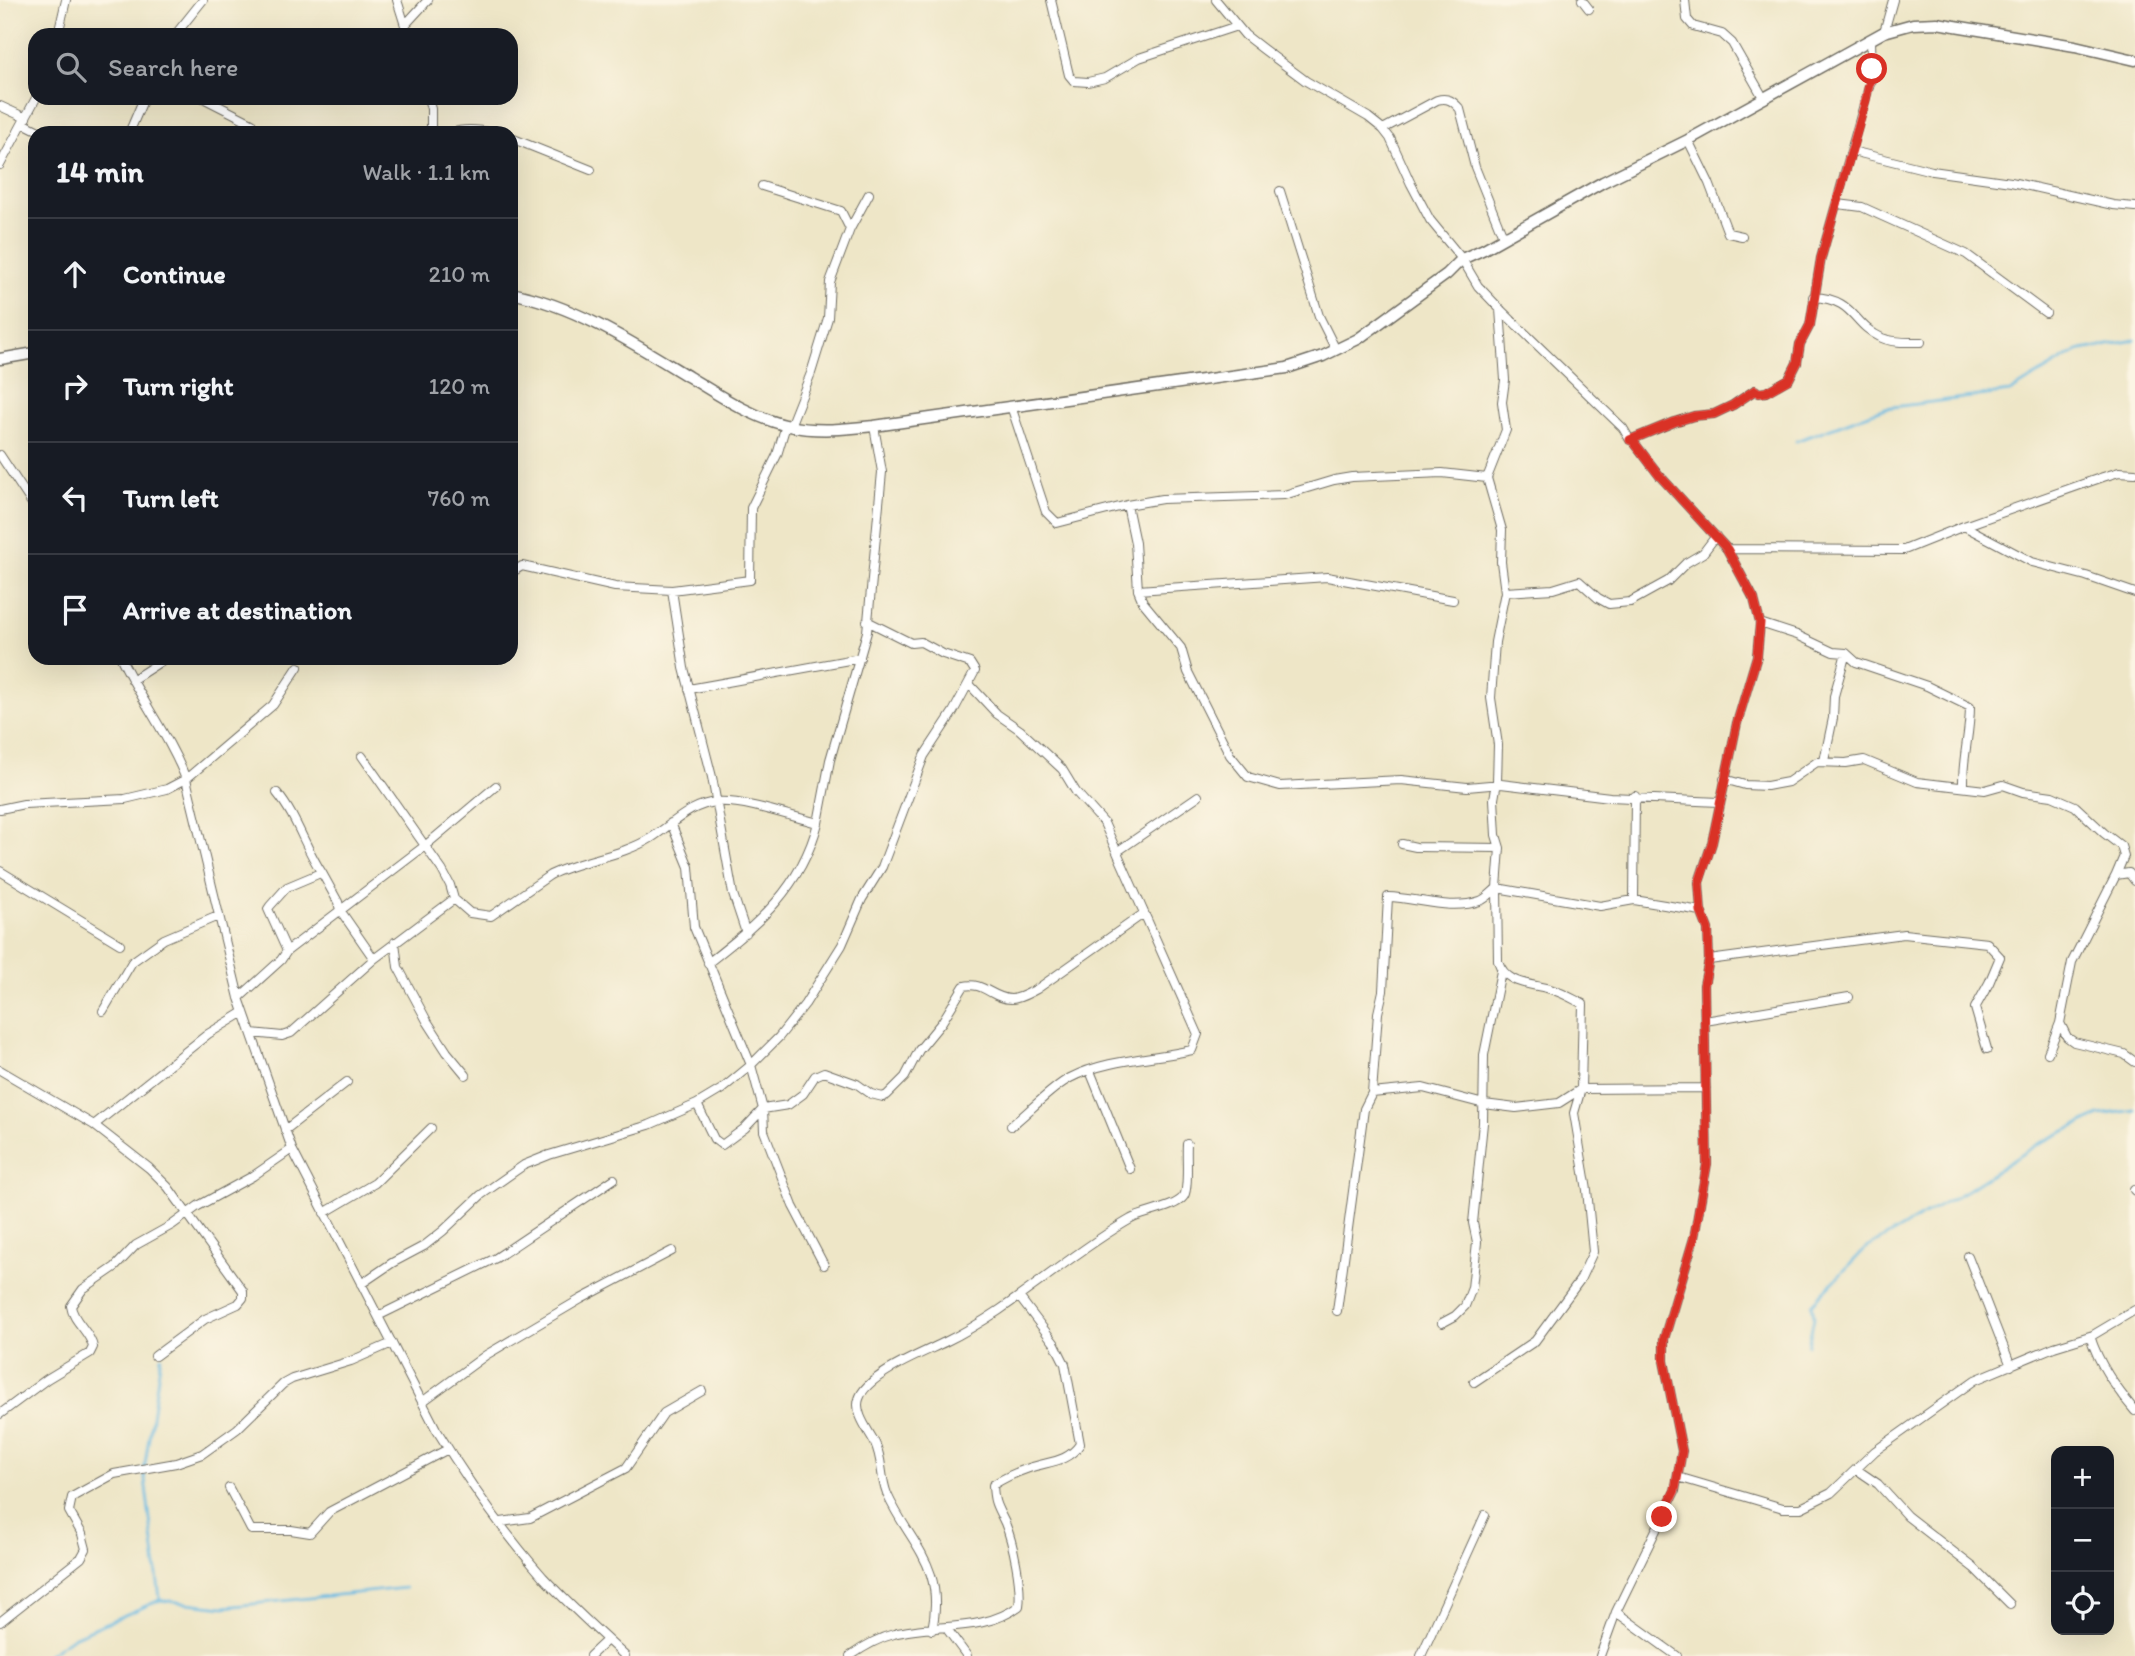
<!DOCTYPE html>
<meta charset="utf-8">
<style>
body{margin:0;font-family:Itim,sans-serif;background:#20242c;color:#f1f3f6}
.controls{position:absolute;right:21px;bottom:21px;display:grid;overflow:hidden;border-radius:14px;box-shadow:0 7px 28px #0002}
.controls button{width:63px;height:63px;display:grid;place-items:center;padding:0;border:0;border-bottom:2px solid #363941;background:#171b24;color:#f1f3f6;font:35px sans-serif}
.stop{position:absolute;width:21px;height:21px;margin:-16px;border:5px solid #d93025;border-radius:50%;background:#fff}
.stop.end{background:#d93025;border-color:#fff;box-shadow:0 2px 7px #0008}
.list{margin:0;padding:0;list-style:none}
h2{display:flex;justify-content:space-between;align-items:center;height:91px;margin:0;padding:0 28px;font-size:30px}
h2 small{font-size:23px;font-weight:400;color:#9ea1a6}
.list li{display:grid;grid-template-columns:46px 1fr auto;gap:21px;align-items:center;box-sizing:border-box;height:112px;padding:0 28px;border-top:2px solid #363941}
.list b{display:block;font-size:26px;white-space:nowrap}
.list em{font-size:23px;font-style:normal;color:#9ea1a6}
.icon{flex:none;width:38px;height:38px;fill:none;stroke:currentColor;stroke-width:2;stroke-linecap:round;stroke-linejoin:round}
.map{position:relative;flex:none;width:2135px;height:1656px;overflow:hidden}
.search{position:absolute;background:#171b24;box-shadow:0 7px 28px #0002;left:28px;top:28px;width:490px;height:77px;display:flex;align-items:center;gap:18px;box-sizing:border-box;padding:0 24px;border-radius:21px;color:#9ea1a6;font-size:26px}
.panel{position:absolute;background:#171b24;box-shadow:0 7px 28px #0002;left:28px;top:126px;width:490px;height:539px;border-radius:21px}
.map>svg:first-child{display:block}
</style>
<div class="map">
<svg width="2135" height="1656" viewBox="0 0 2135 1656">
<rect width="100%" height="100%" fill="#fcf5e5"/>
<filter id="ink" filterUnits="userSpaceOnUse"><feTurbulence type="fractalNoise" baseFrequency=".0143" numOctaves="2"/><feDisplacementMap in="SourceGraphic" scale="14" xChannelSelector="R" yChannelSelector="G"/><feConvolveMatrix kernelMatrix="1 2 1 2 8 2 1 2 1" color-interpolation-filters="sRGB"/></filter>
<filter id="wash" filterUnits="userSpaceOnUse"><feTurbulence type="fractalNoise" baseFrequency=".00686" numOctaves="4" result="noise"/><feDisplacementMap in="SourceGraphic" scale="28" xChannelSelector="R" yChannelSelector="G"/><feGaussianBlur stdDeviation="1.57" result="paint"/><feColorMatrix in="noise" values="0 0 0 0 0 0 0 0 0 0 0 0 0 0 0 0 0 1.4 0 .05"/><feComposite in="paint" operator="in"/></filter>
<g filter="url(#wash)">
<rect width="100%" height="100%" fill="#eee6c7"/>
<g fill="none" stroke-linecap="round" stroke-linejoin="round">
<path stroke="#67bae3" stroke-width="2.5" d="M1796,441L1885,408L2010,392L2077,351L2135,340
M1808,1345L1814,1317L1812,1304L1865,1249L1967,1190L2036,1145L2099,1115L2135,1110
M160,1599L144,1471L161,1356
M46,1656L73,1637L160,1600L224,1607L405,1588"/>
</g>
</g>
<g filter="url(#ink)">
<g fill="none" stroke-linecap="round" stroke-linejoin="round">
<g stroke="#6f6c62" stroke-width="10">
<path id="minor" d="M397,0L408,35
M1051,0L1069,75L1074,81L1088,82L1105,78L1139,58L1237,26
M1216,0L1245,35L1263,49L1306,81L1368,117L1383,129L1390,138L1411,184L1430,220L1462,259L1478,286L1500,309L1623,428L1630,440L1633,441L1659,475L1727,549L1754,599L1760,623L1757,656L1737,723L1712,843L1699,882L1701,911L1708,929L1709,960L1704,985L1707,1164L1694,1238L1664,1339V1361L1682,1451L1675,1491L1616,1612L1600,1656
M1582,0L1589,9
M1685,0L1687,19L1693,26L1722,34L1732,43L1764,99
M405,25L428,0
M1884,32L1893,0
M58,35L66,0
M175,35L203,0
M203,98L252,123L256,133
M428,98L431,109V133
M0,106L26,118
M23,123L43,133
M1383,129L1437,100C1448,97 1453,101 1460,109L1475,167L1502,234L1508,235
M129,133L144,98
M452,133C465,128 480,130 493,133
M511,138L591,170
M1688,140L1709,183L1728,233L1742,236
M1852,151L1932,171L2011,182L2113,205L2135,207
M0,165L36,98
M762,186L841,211L850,229
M1280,191L1319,316L1336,350
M1838,204L1862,207L1966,254L2046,313
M1813,297C1856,299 1851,324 1882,338C1894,343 1908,342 1921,342
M1011,406L1046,512L1057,523L1127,505L1162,499L1284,495L1334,480L1352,477L1442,473L1487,478
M790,426L811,373L828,318L830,282L850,229L869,194
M1630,440L1674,422L1694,416L1714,414L1733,405L1755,390L1759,393L1766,392L1789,379L1797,363L1800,344L1810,325L1821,258L1872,76L1871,40
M0,455L35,508
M1127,505L1135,543L1138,590L1327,577L1453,600
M1964,526L2032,562L2086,576L2135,593
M1727,549L1904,550L1964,526L2103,477L2119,472L2135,473
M511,573L522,566L615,587L672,590L750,580L751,508L777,455L786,425
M672,590L684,668L712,777L733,894L746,933
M1138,590L1143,602L1181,648L1188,672L1230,755L1248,777L1280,786L1401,780L1467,787L1501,784L1610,797L1719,802
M1505,592L1553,589L1579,581L1598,598L1609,604L1630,602L1668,581L1686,563L1703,553L1716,536
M1760,623L1797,635L1833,652L1846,653L1856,662L1927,686L1970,707C1970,734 1962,760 1963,787
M121,658C141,700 169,736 186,779L239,998L292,1149L436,1429C466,1478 505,1534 543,1577C569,1605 597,1630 625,1656
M132,680L166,658
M969,684L997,714L1020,730L1062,769L1076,792L1104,823L1198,1034L1192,1050C1152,1059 1107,1059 1070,1078C1052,1087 1028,1113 1011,1126
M689,689L860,658
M362,756L442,870L450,885L454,899
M1824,761L1833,718L1834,696L1846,653
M1724,779L1745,785L1767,786L1788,782L1817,762L1846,763L1864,760L1917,782L1985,790L2003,785L2023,792L2052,796L2075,806L2104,833L2121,846L2124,856L2116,875L2129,873L2135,881
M277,793C297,817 305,848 322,873
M0,809L24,804L125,799L167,789L186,779L273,705L298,667
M671,823L689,867L694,927L751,1065L763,1109L764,1131L793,1206L824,1265
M1402,844L1416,847L1500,848
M1118,851L1198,796
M0,871L120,944
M1634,900L1635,796
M395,942L398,967L427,1021L447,1052L466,1075
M287,951L426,845L496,786
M1709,960L1904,934L1987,943L2000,957L1989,983L1975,1008L1987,1049
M708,963C759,923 801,888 818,823
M239,998L281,960L287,951L268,909L270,906L287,887L318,874L322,873L338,902L340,910L374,959
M103,1011L132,962L164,939L218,916
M1705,1021L1849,997
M2060,1023L2067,1037L2074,1042L2124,1054L2135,1062
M252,1033L282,1036L291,1033L374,959L454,899L470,913L491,916L550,875C582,859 620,857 651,838C673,824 690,804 717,802C744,800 790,816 818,823L830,760L867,632L882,472L874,426
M2048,1053L2060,1023L2072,962L2116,875
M0,1070L94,1125L149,1168L168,1187L243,1291V1298L238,1304L205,1319L155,1356
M1090,1071L1130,1169
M1372,1093L1378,1013L1383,991L1388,897C1418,898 1450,911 1480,901C1486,899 1492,892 1497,888L1600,906L1634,900L1701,911
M697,1104L714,1139L722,1145L745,1128L763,1109L788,1105L803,1094L815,1076L824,1072L857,1084L871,1094L883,1097L887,1095L905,1077L919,1050L942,1022L964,986C983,981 993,999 1011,999C1020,999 1029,993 1037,989L1143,914
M94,1125L208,1034L244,1012
M285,1130L347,1082
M2134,1190L2135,1191
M324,1213L375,1183L431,1128
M1968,1256L2011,1366
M361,1284L392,1263L424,1246L443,1231L481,1195L524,1165L549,1155L649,1125L697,1104L722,1089L751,1065L779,1037L805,1004L842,945L862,899L882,867L924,756L953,712L975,671L970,663L943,654L921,642L911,643L867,621
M1337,1311L1364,1109L1372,1093L1423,1088L1484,1104L1516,1108L1559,1103L1581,1089L1706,1088
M378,1316L496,1258L614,1179
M1442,1323L1455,1316L1465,1306L1472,1288L1477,1242L1473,1223L1483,1123L1484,1055L1501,971
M2090,1336C2099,1365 2116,1388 2135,1411
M1474,1382L1535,1341L1580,1280L1593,1252L1587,1190L1574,1113L1581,1089L1583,1004C1573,999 1563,993 1553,990C1532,983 1506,986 1498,961L1497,888L1500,848L1496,835L1494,799L1497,782L1498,745L1491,698L1495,642L1505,592L1501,562L1502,530L1487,478L1506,430L1502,402L1505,380L1500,309
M422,1402L486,1355L581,1299L672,1251
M0,1414L47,1379L90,1353L93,1347C90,1331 73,1322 71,1306L83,1289L115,1267L136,1245L172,1225L198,1206L253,1176L292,1149
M1856,1469L1878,1484L1907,1516L1974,1568L2010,1604
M1678,1477L1783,1508H1801L1831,1493L1875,1451L1975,1380L2054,1347L2093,1335L2135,1310
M229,1488L251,1530H291L310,1533L329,1512L448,1449
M501,1522L530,1518L626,1468L664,1413L702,1391
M1616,1612L1677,1656
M0,1622L81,1558L86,1549L82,1534L69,1511L72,1497L114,1474L176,1463L202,1454L237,1429L283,1384L292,1379L351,1361L392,1343
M947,1629L967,1656
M932,1630C946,1565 910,1545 887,1494C880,1476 883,1460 875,1443C869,1431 854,1413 859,1399C866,1375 923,1353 945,1342C1014,1308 1066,1256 1131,1219C1144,1212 1176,1208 1184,1196C1189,1187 1186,1156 1187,1144
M590,1656L607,1640
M850,1656C863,1647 878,1638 894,1634C934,1623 984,1633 1019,1606C1022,1585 1013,1542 1005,1523C997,1506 994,1505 993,1485C1004,1478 1017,1472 1029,1468C1049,1461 1067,1463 1080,1444L1065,1364L1055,1344L1020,1298
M1421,1656L1485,1515"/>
</g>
<g stroke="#6f6c62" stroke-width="13">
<path id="secondary" d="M511,293C576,306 633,343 689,377C720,396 753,418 789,426C817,432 846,429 874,426L1287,368L1323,356L1358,339L1447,274L1462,259L1484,249L1603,182L1688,140L1884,32L1913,24L1937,23L2075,46L2135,60
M0,359L35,353"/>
</g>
<use href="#minor" stroke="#fff" stroke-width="8"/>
<use href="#secondary" stroke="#fff" stroke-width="10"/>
</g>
</g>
<g fill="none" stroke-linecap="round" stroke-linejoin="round" filter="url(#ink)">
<path stroke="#d93025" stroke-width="9" d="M1662,1517L1675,1490L1682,1451L1664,1361V1339L1694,1238L1707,1164L1704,985L1709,960L1708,929L1701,911L1699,883L1712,843L1737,723L1757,656L1760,623L1754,599L1727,549L1659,475L1633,441L1630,440L1674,422L1694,416L1714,414L1733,405L1755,390L1759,393L1766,392L1789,379L1797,363L1800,344L1810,325L1821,258L1866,100L1872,69"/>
</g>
</svg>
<div class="controls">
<button>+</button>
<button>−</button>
<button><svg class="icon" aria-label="locate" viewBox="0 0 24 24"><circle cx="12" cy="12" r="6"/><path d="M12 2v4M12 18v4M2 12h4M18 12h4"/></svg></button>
</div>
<div class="stop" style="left:1872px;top:69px"></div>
<div class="stop end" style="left:1662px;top:1517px"></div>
<div class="search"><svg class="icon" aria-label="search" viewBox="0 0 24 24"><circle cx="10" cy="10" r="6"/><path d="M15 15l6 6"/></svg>Search here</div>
<section class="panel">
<h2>14 min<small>Walk · 1.1 km</small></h2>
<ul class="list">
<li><svg class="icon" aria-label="ahead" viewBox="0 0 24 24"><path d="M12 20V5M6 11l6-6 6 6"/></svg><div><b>Continue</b></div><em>210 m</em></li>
<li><svg class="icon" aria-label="right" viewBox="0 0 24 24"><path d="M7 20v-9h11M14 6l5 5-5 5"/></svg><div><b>Turn right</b></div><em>120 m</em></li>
<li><svg class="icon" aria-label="left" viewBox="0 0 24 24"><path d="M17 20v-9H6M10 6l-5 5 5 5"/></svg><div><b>Turn left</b></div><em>760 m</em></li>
<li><svg class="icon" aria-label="arrive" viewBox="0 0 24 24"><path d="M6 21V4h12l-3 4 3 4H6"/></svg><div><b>Arrive at destination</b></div></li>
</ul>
</section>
</div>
